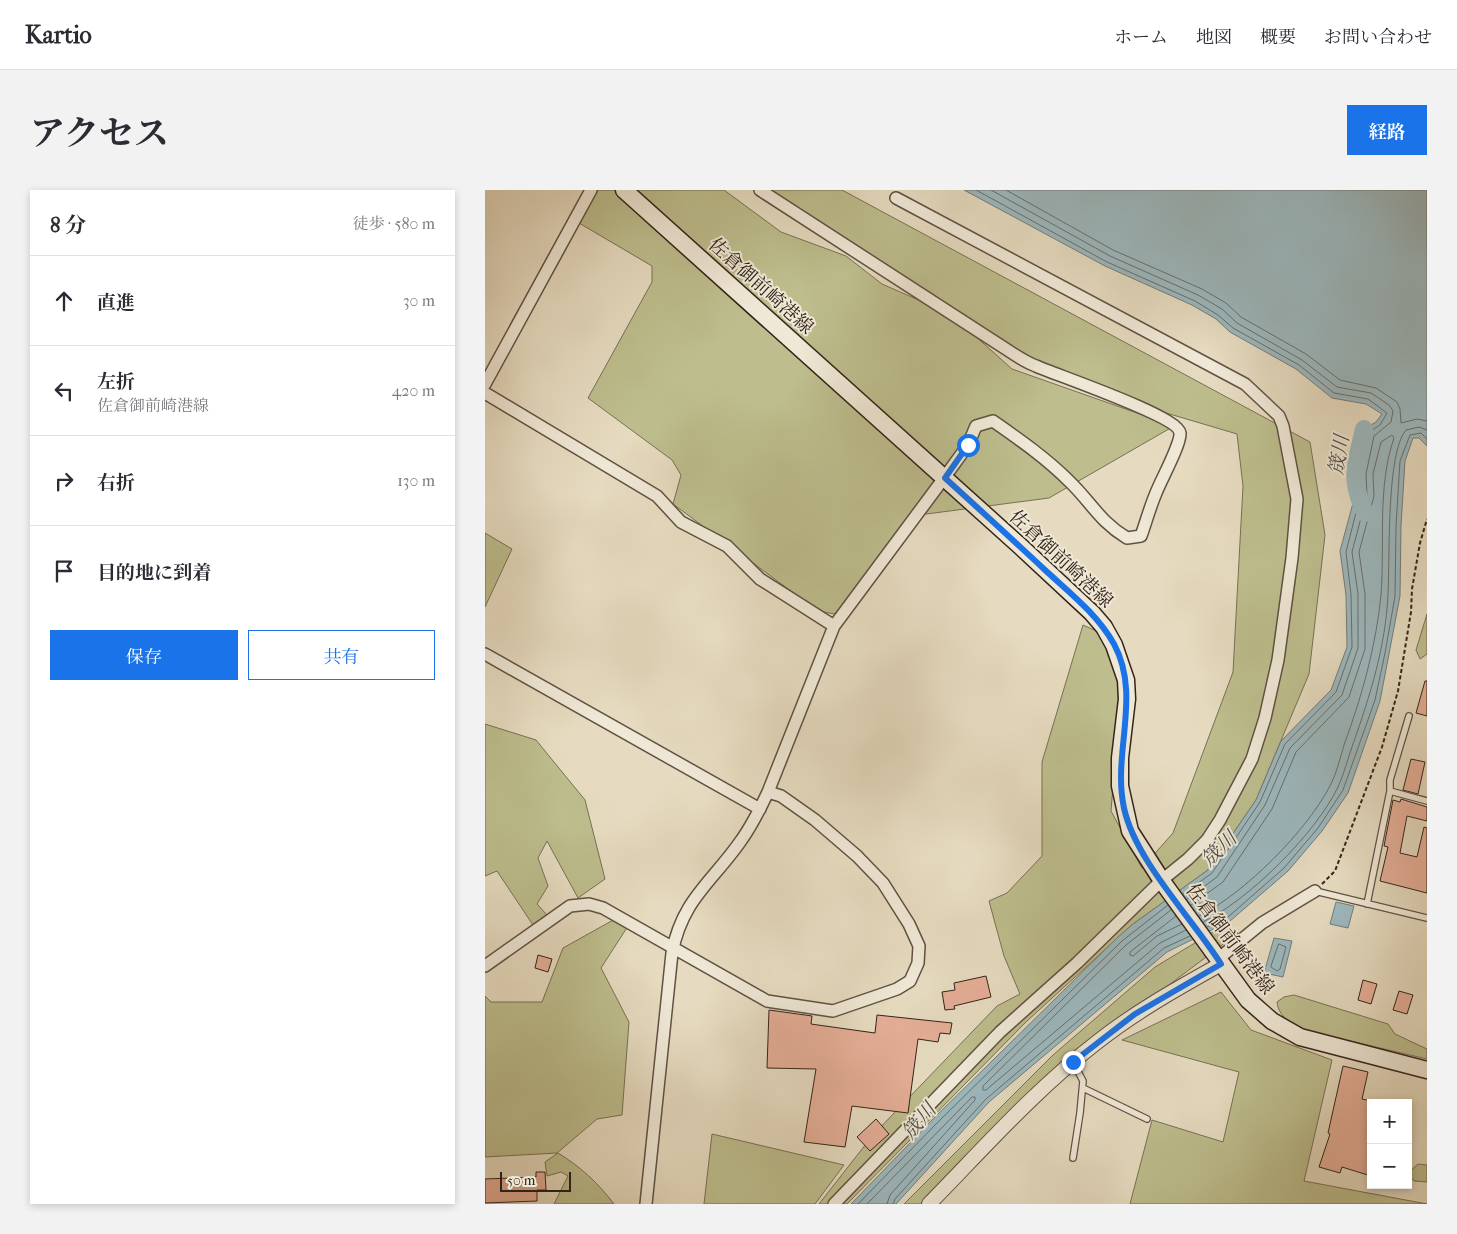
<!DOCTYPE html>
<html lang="ja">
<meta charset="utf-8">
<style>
body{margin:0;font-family:"IM FELL French Canon","Noto Serif JP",serif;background:#f2f2f3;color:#2b2b33}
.controls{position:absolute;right:15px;bottom:15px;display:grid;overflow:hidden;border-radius:0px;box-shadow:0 2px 8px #0003}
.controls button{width:45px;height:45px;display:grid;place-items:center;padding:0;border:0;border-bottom:1px solid #e1e1e2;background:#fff;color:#2b2b33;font:25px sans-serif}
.scale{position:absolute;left:15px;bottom:12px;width:71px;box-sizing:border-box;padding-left:5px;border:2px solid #332319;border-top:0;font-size:14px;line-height:18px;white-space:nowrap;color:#332319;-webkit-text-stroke:4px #efe8d6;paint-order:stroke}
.stop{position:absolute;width:15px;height:15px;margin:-11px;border:4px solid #1a73e8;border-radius:50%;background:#fff}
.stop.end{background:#1a73e8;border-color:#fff;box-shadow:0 1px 5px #0008}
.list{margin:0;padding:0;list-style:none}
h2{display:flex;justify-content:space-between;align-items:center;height:65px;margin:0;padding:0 20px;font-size:21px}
h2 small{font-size:16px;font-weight:400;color:#7c7c81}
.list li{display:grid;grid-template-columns:32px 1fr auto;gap:15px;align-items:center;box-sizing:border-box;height:90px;padding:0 20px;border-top:1px solid #e1e1e2}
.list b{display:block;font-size:19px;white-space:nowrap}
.list p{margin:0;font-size:16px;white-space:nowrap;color:#7c7c81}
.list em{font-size:16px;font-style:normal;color:#7c7c81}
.actions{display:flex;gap:10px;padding:15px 20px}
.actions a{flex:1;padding:11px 0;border:1px solid #1a73e8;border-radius:0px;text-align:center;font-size:18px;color:#1a73e8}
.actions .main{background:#1a73e8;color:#fff}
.icon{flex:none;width:28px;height:28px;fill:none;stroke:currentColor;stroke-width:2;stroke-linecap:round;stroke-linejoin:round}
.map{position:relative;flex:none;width:942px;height:1014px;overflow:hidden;border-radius:0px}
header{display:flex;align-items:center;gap:30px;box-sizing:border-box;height:70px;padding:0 25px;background:#fff;border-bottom:1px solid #e1e1e2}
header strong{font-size:24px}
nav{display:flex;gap:28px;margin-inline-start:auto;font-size:18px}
.intro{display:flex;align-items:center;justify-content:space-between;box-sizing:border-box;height:120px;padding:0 30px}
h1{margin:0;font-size:35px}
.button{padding:12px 22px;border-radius:0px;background:#1a73e8;color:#fff;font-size:18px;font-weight:700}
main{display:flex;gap:30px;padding:0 30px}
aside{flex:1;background:#fff;border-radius:0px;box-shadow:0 2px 8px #0003}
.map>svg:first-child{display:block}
</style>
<header>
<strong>Kartio</strong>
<nav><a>ホーム</a><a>地図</a><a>概要</a><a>お問い合わせ</a></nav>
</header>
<div class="intro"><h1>アクセス</h1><a class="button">経路</a></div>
<main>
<aside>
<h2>8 分<small>徒歩 · 580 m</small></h2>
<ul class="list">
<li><svg class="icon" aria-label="ahead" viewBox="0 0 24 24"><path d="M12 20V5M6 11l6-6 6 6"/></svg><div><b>直進</b></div><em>30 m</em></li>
<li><svg class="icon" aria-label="left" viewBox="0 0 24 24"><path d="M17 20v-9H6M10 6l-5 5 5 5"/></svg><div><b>左折</b><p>佐倉御前崎港線</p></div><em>420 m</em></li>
<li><svg class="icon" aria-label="right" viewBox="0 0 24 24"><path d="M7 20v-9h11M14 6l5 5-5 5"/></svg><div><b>右折</b></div><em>130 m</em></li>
<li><svg class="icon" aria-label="arrive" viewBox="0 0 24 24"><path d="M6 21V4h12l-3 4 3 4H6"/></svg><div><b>目的地に到着</b></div></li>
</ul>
<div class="actions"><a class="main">保存</a><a>共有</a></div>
</aside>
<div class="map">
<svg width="942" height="1014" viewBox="0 0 942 1014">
<rect width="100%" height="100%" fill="#e6dbc0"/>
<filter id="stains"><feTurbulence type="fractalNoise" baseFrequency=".004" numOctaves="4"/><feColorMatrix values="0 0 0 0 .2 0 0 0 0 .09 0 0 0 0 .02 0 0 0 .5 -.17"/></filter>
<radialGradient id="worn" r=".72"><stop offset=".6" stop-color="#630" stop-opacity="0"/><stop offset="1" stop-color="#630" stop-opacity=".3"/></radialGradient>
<path fill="#bdbd8d" stroke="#787053" d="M112,0H239L296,42L361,66L397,94L461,122L278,0H357L825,252L840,345L824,484L771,610L723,680L648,734L541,832L362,1014H334L388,945L512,816L535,804L519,766L504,711L522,703L557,666V572L598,435L625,447L636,497L626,621L657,678L688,643L748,482L758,296L752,244L661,217L542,173L469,127L527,179L689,236L564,308L426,326L350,424L333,421L188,314L196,285L187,270L103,208L167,92V76L94,33Z
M0,343L27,359L0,417Z
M942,424V464L935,469L931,460Z
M0,534L51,550L100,610L120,689L93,708L62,651L53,668L63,696L52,714L62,725L50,738L12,681L0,686Z
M130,729L143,736L116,778L144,832L137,925L112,929L72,963L0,967V806L6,812H57L78,758Z
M738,736L753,743L676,801L529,919L436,1014H419L568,865L670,777Z
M736,802L766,840L847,870L819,991L942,1014H645L667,930L738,952L754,882L637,850Z
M809,805L903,834L910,844L942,859V869L814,839C804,832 793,825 792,812L799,807Z
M227,944L359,975L330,1014H219Z
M73,963C96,977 113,993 129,1014H69L83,986L76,982L62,986L60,972Z
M933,974L942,975V992L929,991L923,983Z"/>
<path fill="#9cb8be" stroke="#727c7c" d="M479,0H942V256L934,248H928L920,271L916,336L915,406L895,511L863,603L837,641L803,681L745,731L682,762L504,912L411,1014H366L450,927L633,747L648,734L723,680L771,610L796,551L846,500L862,457L861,405L855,361L871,302L869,283L879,239L891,232L897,224L881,214L847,208L811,179L745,142L731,129L707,115L620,76Z
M851,712L869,716L863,738L845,734Z
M789,748L807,751L798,787L779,783Z"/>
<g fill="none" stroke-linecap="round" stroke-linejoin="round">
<path stroke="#686e6c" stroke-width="1" d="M491,0L622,72L710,111L733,125L748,138L814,175L849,203L883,209L902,223L895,235L884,242L874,284L876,303L861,362L866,405L867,457L851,502L800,554L775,612L727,683L698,704
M506,0L625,66L713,105L737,119L752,133L817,170L852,197L886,203L904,215L908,221L906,232L889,246L881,284L882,305L867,362L873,404V458L857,505L805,558L780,615L732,687L702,709
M521,0L628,60L717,99L741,113L756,127L821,164L855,190L891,198L912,212L915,219L916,233L932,229L942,231
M706,715L738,692L787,619L811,562L864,507L880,459V404L874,362L889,306L888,284L896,252L907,245L909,248C892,297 900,354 896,405C891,456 877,506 859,555C855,568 852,582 846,594C823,640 759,704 714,726
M686,720L641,755L498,896V900H501L675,753L701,740
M691,726L645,762V765L648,766L672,746L697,734
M718,732C764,710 831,643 853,597C859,584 863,568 868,554C885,506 901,455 903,404C905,369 901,263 921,240L934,237L942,240
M722,737L743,727L799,678L833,638L858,600L890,510L900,463L910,406L911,336L915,271L925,245L936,243L942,249
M794,754L801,757L795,779L792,781L786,777Z
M373,1014L454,931L637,751L683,715
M382,1014L487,907H490V910L405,1005L402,1014
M408,1014L410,1009L501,909L679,758L705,746"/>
<path stroke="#9cb8be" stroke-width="18" d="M879,239C871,274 864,288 880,323"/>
</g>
<path fill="#e5ae97" stroke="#332319" d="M940,491H942V526L931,523Z
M926,569L940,572L933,604L918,600Z
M916,609L942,617V631L922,626L915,663L932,667L939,637L942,638V703L895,691L903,657L899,656L908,610L915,612Z
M53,765L67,769L63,782L50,778Z
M501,786L506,807L469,816L470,819L460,820L457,802L470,800L469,793Z
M878,790L892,794L886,814L873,810Z
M914,801L928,805L922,824L908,820Z
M284,820L327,826L326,834L390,843L392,825L467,833L465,844L455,843L453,852L433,849L423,923L367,916L360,957L319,952L331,879L282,878Z
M858,876L883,882L877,909L886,911V986L857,977L855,983L834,977L845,944L843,943Z
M391,929L404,944L385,961L372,947Z
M51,982H60L61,1000H52V1011L0,1013V989L51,987Z"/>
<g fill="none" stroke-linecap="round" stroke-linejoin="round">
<g stroke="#605143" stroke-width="8">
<path id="service" d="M905,601V590L924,526
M830,701L942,728
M882,714L905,601L942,611
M598,898L662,929
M588,968L595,923L598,891L588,872"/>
</g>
<g stroke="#605143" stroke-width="14">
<path id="minor" d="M0,194L106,0
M0,203L172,306L196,332L242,356L275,389L349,436
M0,464L275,619
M733,769L777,733L830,701
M0,776L85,716L104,714L118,718L282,811L348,821L412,799L425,791L433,773L434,756L424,734L398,693L372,666L330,630L296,606L283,602
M161,1014L187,763C197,710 226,693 255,652C266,637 275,619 283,602L349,436L459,288L483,255L491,236L508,231C535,250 561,268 584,291C606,312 614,331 642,348L656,346C661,332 665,317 671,303C676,290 696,254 695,243C693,226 571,185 551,176C540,172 530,165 521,159L275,0
M349,1014L515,842L592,773L677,690L703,669L722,650L735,630L767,569L780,528L793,470L807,368L812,309L798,236L794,226L760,194L411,8"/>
</g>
<g stroke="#605143" stroke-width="16">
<path id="tertiary" d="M444,1014C498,959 550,900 611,853C650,822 693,798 736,774"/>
</g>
<g stroke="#332319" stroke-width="19">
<path id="secondary" d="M139,0L535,356L607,423L619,437L629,455L641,490L642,509L635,568V596L645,641L679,694L763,810L787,831L815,847L942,880"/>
</g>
<path stroke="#332319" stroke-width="2" stroke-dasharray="4 2.5" stroke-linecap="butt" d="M837,694L850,681L897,557L913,501L926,422L927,399L935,353L942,329"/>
<use href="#service" stroke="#efe8d6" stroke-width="5.5"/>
<use href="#minor" stroke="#efe8d6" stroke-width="11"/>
<use href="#tertiary" stroke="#efe8d6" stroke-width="14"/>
<use href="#secondary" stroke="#efe8d6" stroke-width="16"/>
</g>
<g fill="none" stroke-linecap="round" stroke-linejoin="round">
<path stroke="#1a73e8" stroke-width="6" d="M483,255L460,288C493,318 527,349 560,380C585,403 612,424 629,454C657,506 627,563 639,618C650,670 707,728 736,774L650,824L588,872"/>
</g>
<g text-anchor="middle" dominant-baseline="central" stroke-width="4" stroke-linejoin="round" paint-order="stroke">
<g font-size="19" fill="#332319" stroke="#efe8d6">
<text transform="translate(276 96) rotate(42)">佐倉御前崎港線</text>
<text transform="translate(576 369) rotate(43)">佐倉御前崎港線</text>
<text transform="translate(745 749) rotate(53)">佐倉御前崎港線</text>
</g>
<g font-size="20" font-style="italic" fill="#52504b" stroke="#efe8d6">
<text transform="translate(854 265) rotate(-81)">筬川</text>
<text transform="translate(734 659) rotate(-44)">筬川</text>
<text transform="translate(434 931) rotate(-50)">筬川</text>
</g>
</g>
<rect width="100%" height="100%" filter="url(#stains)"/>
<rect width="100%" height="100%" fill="url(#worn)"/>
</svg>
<div class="controls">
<button>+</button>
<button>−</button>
</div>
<div class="scale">50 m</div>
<div class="stop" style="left:483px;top:255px"></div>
<div class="stop end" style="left:588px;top:872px"></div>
</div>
</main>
